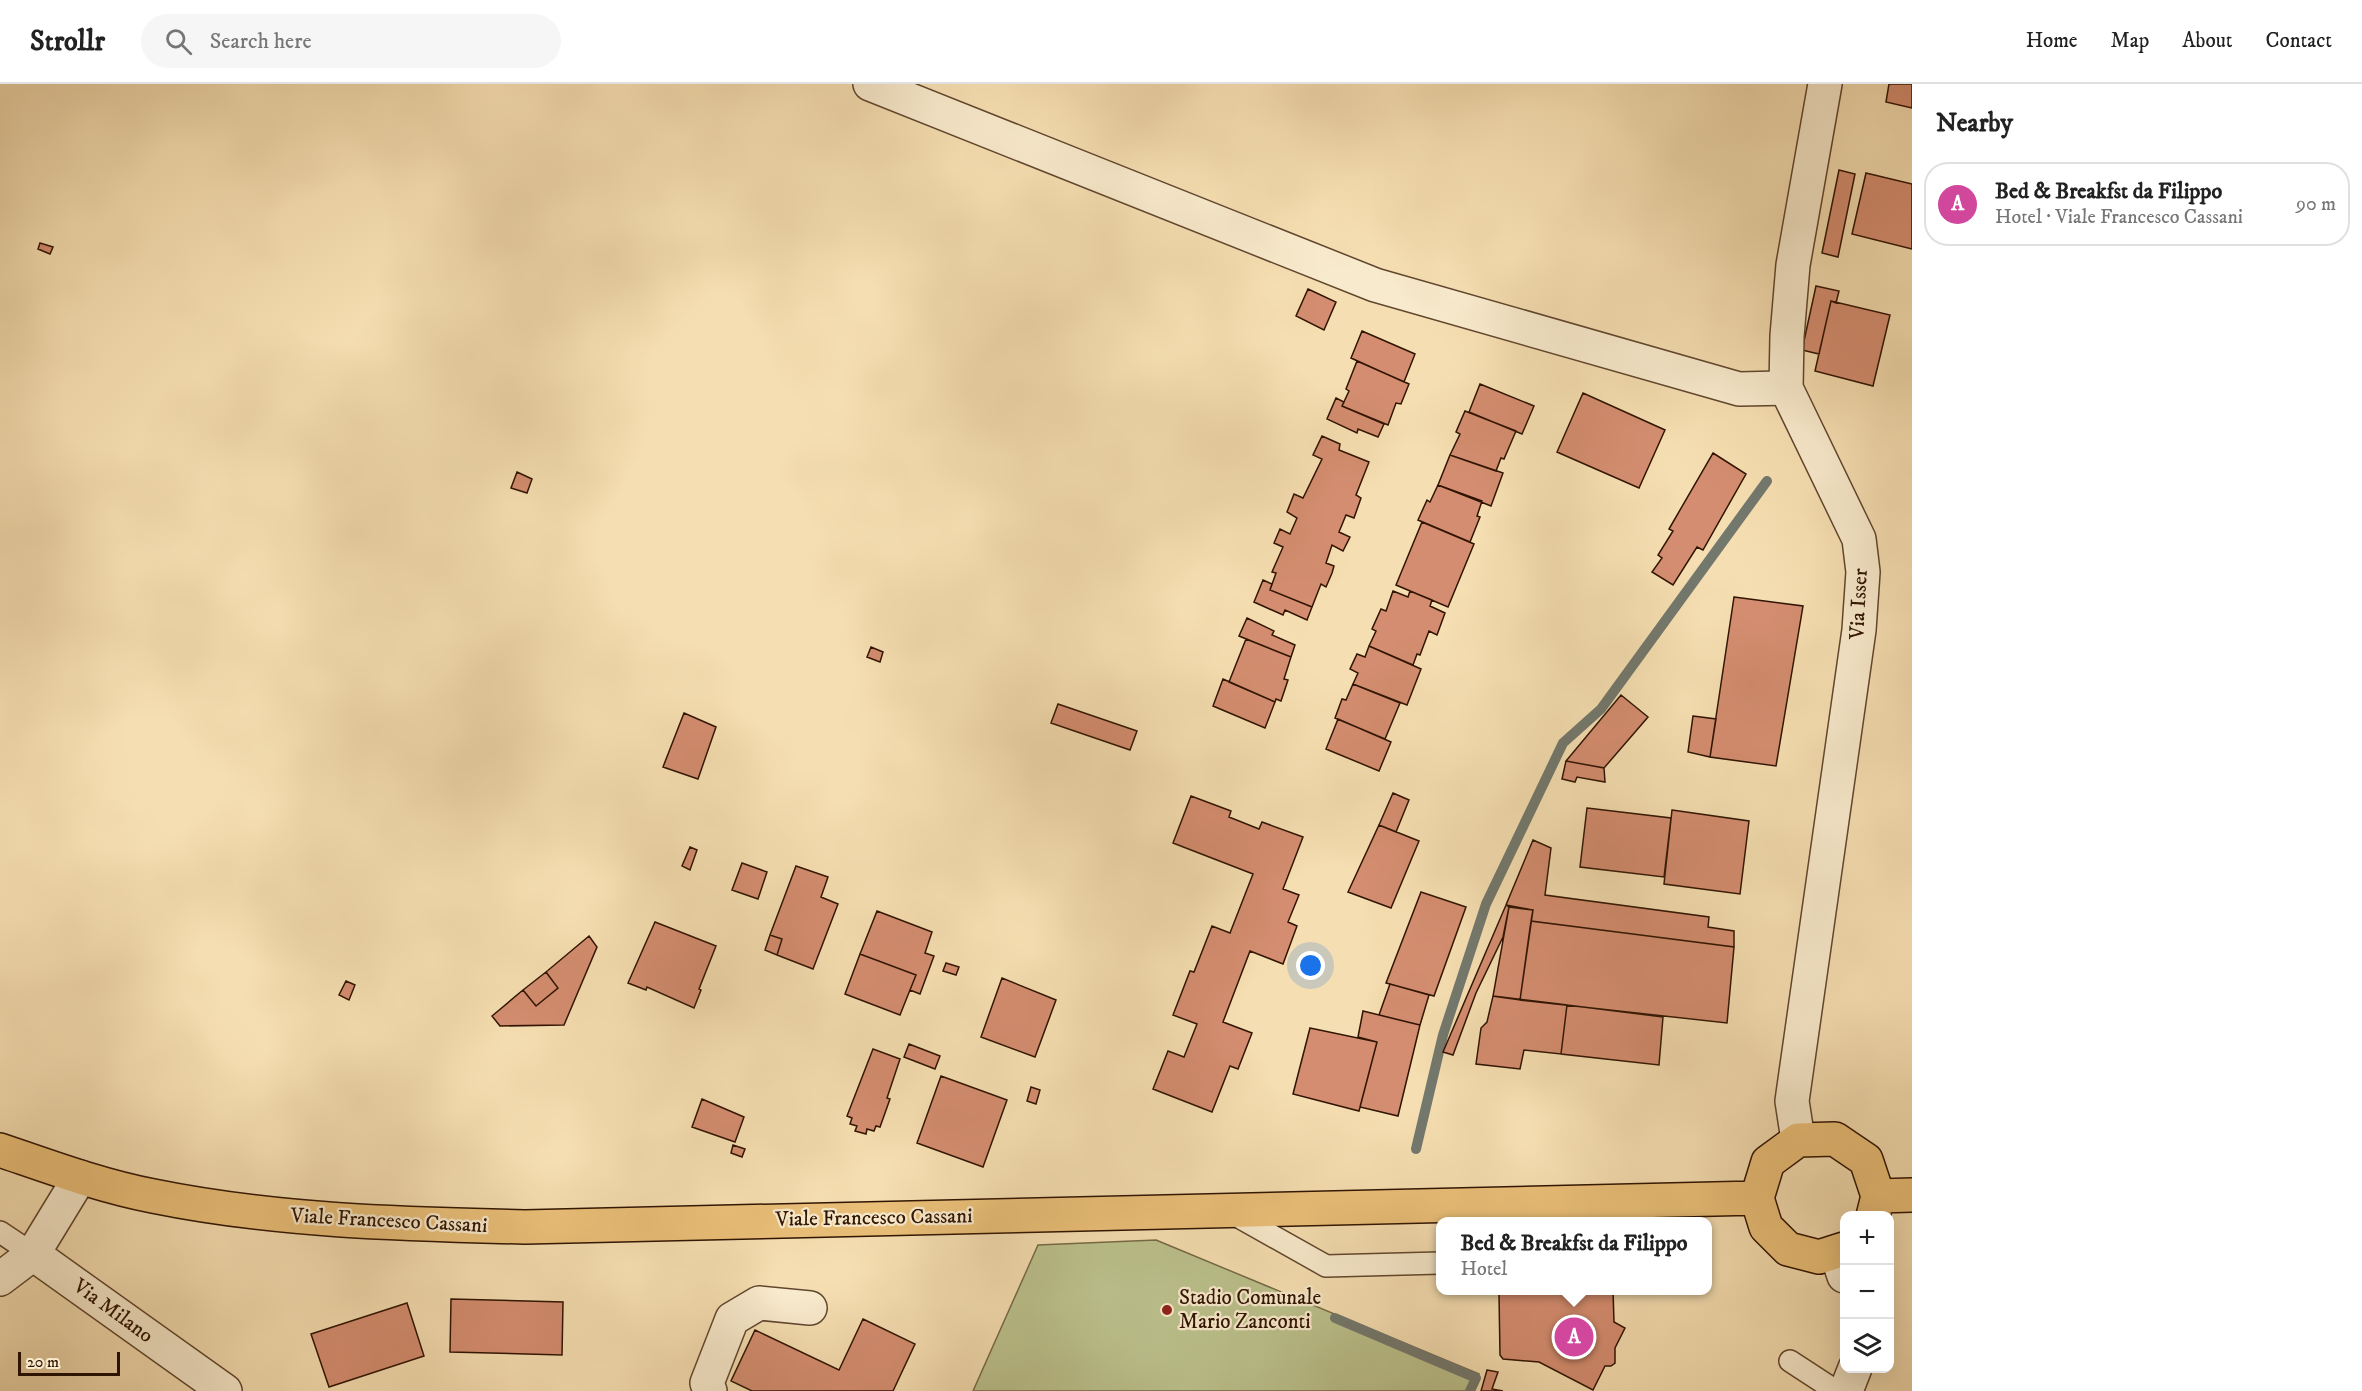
<!DOCTYPE html>
<meta charset="utf-8">
<style>
body{margin:0;font-family:"IM FELL DW Pica",serif;background:#f6f6f6;color:#222}
.controls{position:absolute;right:18px;bottom:18px;display:grid;overflow:hidden;border-radius:12px;box-shadow:0 6px 24px #0002}
.controls button{width:54px;height:54px;display:grid;place-items:center;padding:0;border:0;border-bottom:2px solid #e0e0e0;background:#fff;color:#222;font:30px sans-serif}
.scale{position:absolute;left:18px;bottom:15px;width:102px;box-sizing:border-box;padding-left:6px;border:3px solid #301402;border-top:0;font-size:16px;line-height:21px;white-space:nowrap;color:#301402;-webkit-text-stroke:4px #f8eacc;paint-order:stroke}
.you{position:absolute;left:1311px;top:882px;width:21px;height:21px;margin:-15px;border:4px solid #fff;border-radius:50%;background:#1a73e8;box-shadow:0 0 0 9px #1a73e833}
.badge{display:grid;place-items:center;width:39px;height:39px;border-radius:50%;background:#8f2418;color:#fff;font-size:20px;font-weight:700}
.pin{position:absolute;translate:-50% -50%;border:3px solid #fff;box-shadow:0 2px 6px #0006}
.popup{position:absolute;left:1436px;top:1133px;width:276px;height:78px;box-sizing:border-box;display:grid;place-content:center;border-radius:12px;background:#fff;filter:drop-shadow(0 2px 4px #0005);font-size:20px;white-space:nowrap;color:#767676}
.popup b{font-size:22px;color:#222}
.popup::after{content:'';position:absolute;left:50%;top:100%;margin-left:-12px;border:12px solid transparent;border-top-color:#fff}
.list{margin:0;padding:0;list-style:none}
h2{display:flex;justify-content:space-between;align-items:center;height:78px;margin:0;padding:0 24px;font-size:26px}
h2 small{font-size:20px;font-weight:400;color:#767676}
.list li{display:grid;grid-template-columns:39px 1fr auto;gap:18px;align-items:center;box-sizing:border-box;height:84px;margin:0 12px 12px;padding:0 12px;border:2px solid #e0e0e0;border-radius:24px}
.list b{display:block;font-size:22px;white-space:nowrap}
.list p{margin:0;font-size:20px;white-space:nowrap;color:#767676}
.list em{font-size:20px;font-style:normal;color:#767676}
.icon{flex:none;width:33px;height:33px;fill:none;stroke:currentColor;stroke-width:2;stroke-linecap:round;stroke-linejoin:round}
.map{position:relative;flex:none;width:1912px;height:1307px;overflow:hidden}
header{display:flex;align-items:center;gap:36px;box-sizing:border-box;height:84px;padding:0 30px;background:#fff;border-bottom:2px solid #e0e0e0}
header strong{font-size:28px}
nav{display:flex;gap:33px;margin-inline-start:auto;font-size:21px}
.search{width:420px;height:54px;background:#f6f6f6;display:flex;align-items:center;gap:15px;box-sizing:border-box;padding:0 21px;border-radius:33px;color:#767676;font-size:22px}
main{display:flex}
aside{flex:1;background:#fff}
.map>svg:first-child{display:block}
</style>
<header>
<strong>Strollr</strong>
<div class="search"><svg class="icon" aria-label="search" viewBox="0 0 24 24"><circle cx="10" cy="10" r="6"/><path d="M15 15l6 6"/></svg>Search here</div>
<nav><a>Home</a><a>Map</a><a>About</a><a>Contact</a></nav>
</header>
<main>
<div class="map">
<svg width="1912" height="1307" viewBox="0 0 1912 1307">
<rect width="100%" height="100%" fill="#f5deb1"/>
<filter id="stains"><feTurbulence type="fractalNoise" baseFrequency=".00333" numOctaves="4"/><feColorMatrix values="0 0 0 0 .2 0 0 0 0 .09 0 0 0 0 .02 0 0 0 .5 -.17"/></filter>
<radialGradient id="worn" r=".72"><stop offset=".6" stop-color="#630" stop-opacity="0"/><stop offset="1" stop-color="#630" stop-opacity=".3"/></radialGradient>
<path fill="#bbc18c" stroke="#766a47" stroke-width="1.5" d="M1156,1156L1479,1290L1471,1307H973L1038,1161Z"/>
<g fill="none" stroke-linecap="round" stroke-linejoin="round">
<path stroke="#73786d" stroke-width="10" d="M1416,1065L1443,951L1486,820L1563,659L1601,625L1767,397
M1335,1234L1476,1294L1470,1307"/>
</g>
<path fill="#d48d70" stroke="#301402" stroke-width="1.5" d="M1889,0H1912V24L1886,18Z
M1839,86L1855,90L1838,173L1822,169Z
M1866,89L1912,100V165L1852,150Z
M40,159L53,163L50,170L38,165Z
M1816,202L1839,207L1836,219L1831,217L1819,270L1802,266Z
M1308,205L1336,218L1324,246L1296,232Z
M1831,217L1890,231L1873,302L1815,287Z
M1362,247L1415,270L1404,298L1351,274Z
M1357,277L1409,300L1401,320L1396,319L1388,341L1342,322L1349,307L1346,305Z
M1480,300L1534,322L1522,350L1469,328Z
M1583,309L1665,346L1639,404L1557,368Z
M1336,314L1344,318L1342,322L1384,340L1378,353L1358,345L1357,349L1327,335Z
M1465,327L1516,347L1504,375L1501,374L1496,387L1450,371L1460,350L1456,348Z
M1322,352L1340,360L1339,366L1369,378L1356,411L1361,414L1354,434L1346,431L1339,448L1350,453L1343,467L1332,461L1326,479L1334,482L1332,489L1326,503L1321,500L1312,523L1270,506L1276,489L1272,488L1283,463L1274,459L1280,445L1290,450L1297,434L1287,428L1294,410L1303,414L1322,375L1313,371Z
M1713,369L1746,390L1703,466L1697,463L1673,501L1652,488L1662,474L1658,471L1673,447L1669,445Z
M1450,371L1503,389L1491,422L1438,401Z
M517,388L532,395L527,409L511,404Z
M1438,401L1482,417L1477,432L1480,433L1470,458L1418,436L1427,416L1430,418Z
M1422,438L1474,460L1448,523L1396,501Z
M1263,496L1272,500L1270,506L1312,523L1307,536L1285,526L1283,531L1254,518Z
M1393,507L1408,513L1410,507L1432,516L1430,522L1445,529L1437,551L1429,547L1420,571L1417,570L1413,581L1369,562L1376,547L1372,545L1381,525L1386,527Z
M1734,513L1803,522L1776,682L1710,673Z
M1247,534L1274,547L1272,551L1295,561L1291,573L1239,552Z
M1246,555L1291,573L1284,595L1288,596L1281,617L1276,615L1275,618L1229,598Z
M1369,562L1421,585L1407,621L1353,600L1358,589L1350,585L1357,570L1365,573Z
M871,563L883,568L880,578L867,573Z
M1223,595L1275,618L1265,644L1213,622Z
M1353,600L1400,619L1385,655L1335,634L1342,615L1346,616Z
M1621,611L1648,633L1604,684L1566,677Z
M1058,620L1137,647L1130,666L1051,639Z
M684,629L716,643L698,695L663,683Z
M1693,632L1716,635L1710,673L1688,668Z
M1338,635L1391,658L1379,687L1326,665Z
M1566,677L1604,684L1605,698L1577,693L1575,698L1562,695Z
M1393,709L1409,716L1396,748L1379,741Z
M1191,712L1231,727L1229,733L1259,745L1262,738L1303,753L1283,805L1299,811L1288,838L1297,842L1283,880L1250,867L1223,938L1252,949L1238,985L1230,982L1212,1028L1153,1005L1168,967L1184,973L1197,940L1173,931L1190,887L1194,888L1212,842L1230,849L1253,790L1173,759Z
M1587,724L1671,734L1664,793L1580,783Z
M1672,726L1749,737L1740,810L1664,800Z
M1379,741L1419,757L1391,824L1348,808Z
M1533,756L1551,764L1545,811L1709,833L1708,843L1734,847V863L1531,837L1533,826L1506,821Z
M690,763L697,766L690,786L682,782Z
M742,779L767,788L758,815L732,806Z
M796,782L828,793L821,813L838,820L813,885L777,871L782,855L770,851Z
M1421,808L1466,823L1434,912L1386,899Z
M1506,821L1509,823L1503,853L1476,909L1453,971L1443,968Z
M1509,823L1533,826L1520,916L1493,912Z
M877,827L932,848L925,869L934,872L920,910L910,906L916,891L860,870Z
M1531,837L1734,863L1727,939L1520,916Z
M655,838L716,862L699,905L701,906L694,924L647,903L646,906L628,899Z
M770,851L782,855L777,871L765,866Z
M589,852L597,863L564,941L500,942L492,932L523,906L536,922L558,904L546,888Z
M860,870L916,891L900,931L845,910Z
M946,879L959,883L956,891L943,887Z
M546,888L558,904L536,922L523,906Z
M1002,894L1056,916L1035,973L981,953Z
M346,897L355,901L349,916L339,911Z
M1390,900L1429,911L1420,941L1379,931Z
M1493,912L1567,921L1561,970L1524,966L1520,985L1476,980L1481,944L1487,938Z
M1567,921L1663,933L1659,981L1561,970Z
M1363,927L1420,941L1398,1032L1360,1023L1377,958L1358,953Z
M1310,944L1377,958L1359,1027L1293,1010Z
M909,960L940,972L935,985L904,973Z
M873,965L900,975L887,1014L890,1015L880,1043L876,1042L874,1047L867,1045L866,1050L855,1047L857,1042L850,1040L852,1034L847,1032Z
M941,992L1007,1016L983,1083L917,1059Z
M1031,1003L1040,1006L1036,1020L1027,1017Z
M702,1015L744,1033L735,1058L692,1043Z
M733,1061L745,1065L742,1073L731,1069Z
M1503,1206H1613L1614,1238L1625,1244L1615,1264V1279L1611,1282H1605L1593,1306L1539,1278L1503,1275L1500,1271L1499,1210Z
M451,1215L563,1218L562,1271L450,1268Z
M407,1219L424,1272L329,1303L311,1250Z
M863,1235L915,1260L893,1307H752L731,1297L755,1246L839,1286Z
M1487,1286L1498,1288L1492,1305L1503,1307H1481Z"/>
<g fill="none" stroke-linecap="round" stroke-linejoin="round">
<g stroke="#61462e" stroke-width="24">
<path id="service" d="M1617,1116L1618,1138
M1230,1128L1326,1182L1440,1179
M0,1148L33,1170
M1790,1277L1836,1307"/>
</g>
<g stroke="#61462e" stroke-width="36">
<path id="minor" d="M870,0L1375,201L1739,305L1786,304
M1836,1168L1844,1192
M33,1170L225,1307
M0,1195L33,1170L80,1093
M710,1307L707,1299L732,1235L759,1219L810,1224
M1846,1307L1855,1284"/>
</g>
<g stroke="#61462e" stroke-width="36">
<path id="tertiary" d="M1798,1056L1792,1017L1859,546L1863,488L1859,455L1786,304L1787,252L1793,181L1825,0"/>
</g>
<g stroke="#301402" stroke-width="36">
<path id="primary" d="M0,1066C50,1083 101,1102 153,1112C276,1137 400,1140 525,1143L1757,1114
M1878,1112L1912,1111
M1844,1165L1819,1173L1788,1165L1766,1143L1757,1114L1768,1078L1798,1056L1835,1055L1866,1076L1878,1112L1873,1132"/>
</g>
<use href="#service" stroke="#f8eacc" stroke-width="21"/>
<use href="#minor" stroke="#f8eacc" stroke-width="33"/>
<use href="#tertiary" stroke="#f8eacc" stroke-width="33"/>
<use href="#primary" stroke="#eabf78" stroke-width="33"/>
</g>
<circle fill="#8f2418" stroke="#f8eacc" stroke-width="2" cx="1167" cy="1226" r="6"/>
<g text-anchor="middle" dominant-baseline="central" stroke-width="4.5" stroke-linejoin="round" paint-order="stroke">
<g font-size="21" fill="#301402" stroke="#f8eacc">
<text transform="translate(1859 520) rotate(-87)">Via Isser</text>
<text transform="translate(874 1134) rotate(-1)">Viale Francesco Cassani</text>
<text transform="translate(389 1137) rotate(3)">Viale Francesco Cassani</text>
<text transform="translate(113 1227) rotate(36)">Via Milano</text>
</g>
<g font-size="21" fill="#301402" stroke="#f8eacc" text-anchor="start">
<text x="1179" y="1214">Stadio Comunale<tspan x="1179" dy="24">Mario Zanconti</tspan></text>
</g>
</g>
<rect width="100%" height="100%" filter="url(#stains)"/>
<rect width="100%" height="100%" fill="url(#worn)"/>
</svg>
<div class="controls">
<button>+</button>
<button>−</button>
<button><svg class="icon" aria-label="layers" viewBox="0 0 24 24"><path d="M12 4l9 5-9 5-9-5zM3 14l9 5 9-5"/></svg></button>
</div>
<div class="scale">20 m</div>
<div class="you"></div>
<div class="pin badge" style="left:1574px;top:1253px;background:#d1479c">A</div>
<div class="popup"><b>Bed &amp; Breakfst da Filippo</b>Hotel</div>
</div>
<aside>
<h2>Nearby<small></small></h2>
<ul class="list">
<li><span class="badge" style="background:#d1479c">A</span><div><b>Bed &amp; Breakfst da Filippo</b><p>Hotel · Viale Francesco Cassani</p></div><em>90 m</em></li>
</ul>
</aside>
</main>
